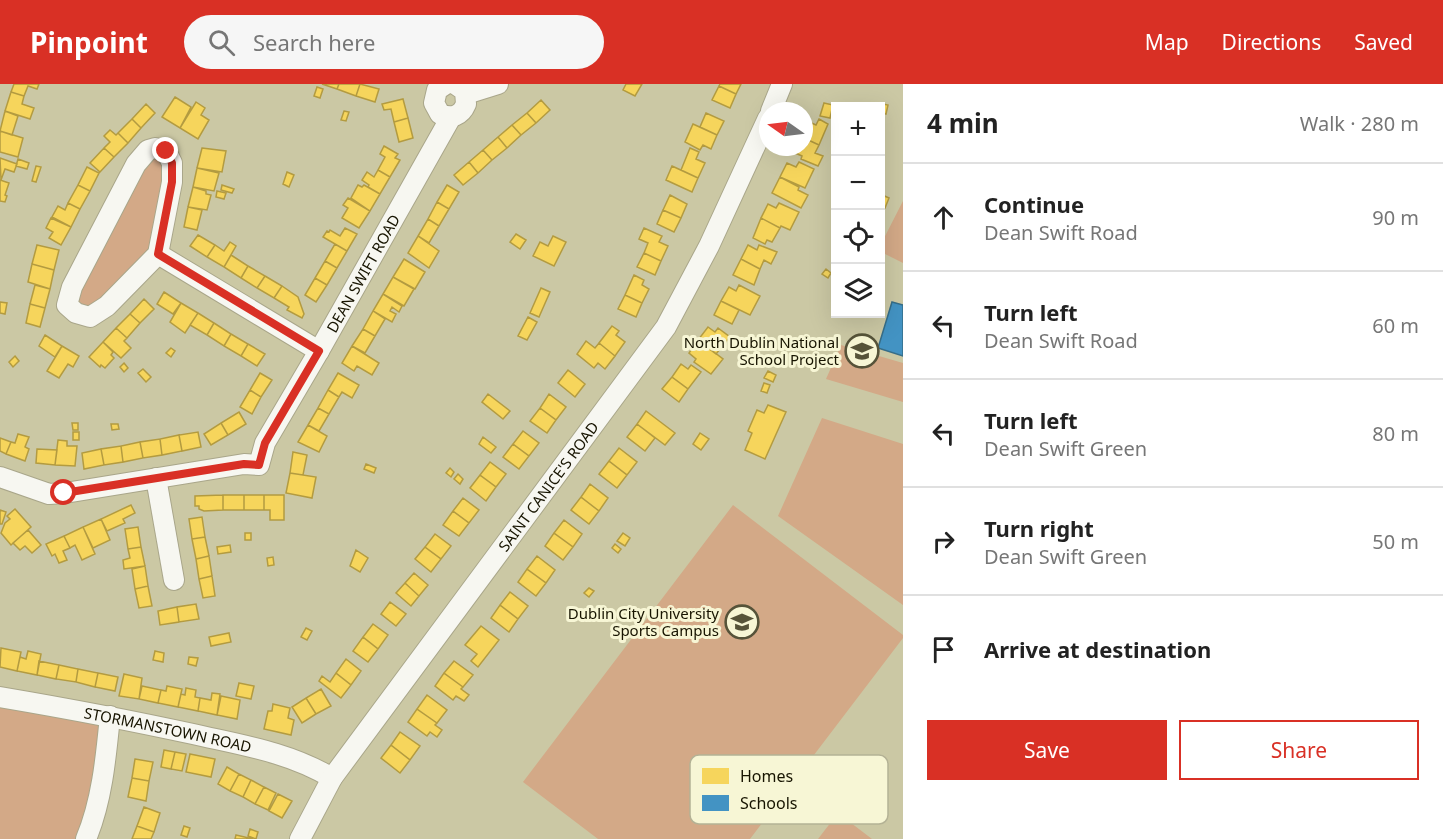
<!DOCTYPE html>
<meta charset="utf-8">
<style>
body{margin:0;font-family:"Noto Sans",sans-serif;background:#f6f6f6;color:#222}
.controls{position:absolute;right:18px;top:18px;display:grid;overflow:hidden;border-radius:0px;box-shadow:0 6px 24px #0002}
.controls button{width:54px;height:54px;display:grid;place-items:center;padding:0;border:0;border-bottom:2px solid #e0e0e0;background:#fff;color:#222;font:30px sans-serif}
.compass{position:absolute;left:759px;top:18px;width:54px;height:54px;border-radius:50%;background:#fff;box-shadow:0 6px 24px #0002;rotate:284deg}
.stop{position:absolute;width:18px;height:18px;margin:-14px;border:4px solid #d93025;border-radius:50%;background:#fff}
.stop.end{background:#d93025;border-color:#fff;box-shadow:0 2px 6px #0008}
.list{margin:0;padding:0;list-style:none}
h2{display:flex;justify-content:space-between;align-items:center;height:78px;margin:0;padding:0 24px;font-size:26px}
h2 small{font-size:20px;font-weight:400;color:#767676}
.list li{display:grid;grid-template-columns:39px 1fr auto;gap:18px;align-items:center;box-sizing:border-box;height:108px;padding:0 24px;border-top:2px solid #e0e0e0}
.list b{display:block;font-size:22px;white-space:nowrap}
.list p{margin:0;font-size:20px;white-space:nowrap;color:#767676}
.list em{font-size:20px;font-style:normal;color:#767676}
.actions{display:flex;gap:12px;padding:18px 24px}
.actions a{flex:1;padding:14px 0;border:2px solid #d93025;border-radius:0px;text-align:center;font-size:21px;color:#d93025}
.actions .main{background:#d93025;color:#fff}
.icon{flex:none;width:33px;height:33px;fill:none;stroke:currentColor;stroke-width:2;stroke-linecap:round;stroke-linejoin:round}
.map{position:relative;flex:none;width:903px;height:755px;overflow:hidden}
header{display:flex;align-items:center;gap:36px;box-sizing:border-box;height:84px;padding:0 30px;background:#d93025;color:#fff}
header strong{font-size:28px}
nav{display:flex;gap:33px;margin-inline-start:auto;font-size:21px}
.search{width:420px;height:54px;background:#f6f6f6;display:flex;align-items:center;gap:15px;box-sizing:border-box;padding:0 21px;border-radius:33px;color:#767676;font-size:22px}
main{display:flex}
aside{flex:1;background:#fff}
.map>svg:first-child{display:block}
</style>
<header>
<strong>Pinpoint</strong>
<div class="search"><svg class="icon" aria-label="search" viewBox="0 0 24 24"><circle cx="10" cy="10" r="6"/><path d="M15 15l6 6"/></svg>Search here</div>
<nav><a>Map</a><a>Directions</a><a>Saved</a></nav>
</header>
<main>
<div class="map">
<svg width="903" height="755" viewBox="0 0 903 755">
<rect width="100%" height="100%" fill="#cbc8a4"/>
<path fill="#d3a987" d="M170,68L151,166L86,230L74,231L70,197L135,80Z
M903,117V179L881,168L880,162Z
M841,261L903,279V318L826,295Z
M822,334L903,360V521L778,432Z
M733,421L903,551V554L750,755H598L523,698Z
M0,621L99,640L104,650L79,755H0Z
M838,729L872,755H818Z"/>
<path fill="#f6d55c" stroke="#b39b40" stroke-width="1.5" d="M14,0H39L37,5L28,2L24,12L11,8Z
M322,0H339L337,5Z
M339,0H360L356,12L337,5Z
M360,0L379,5L375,18L356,12Z
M626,0H642L635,12L623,6Z
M720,0H741L736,10L719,2Z
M719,2L736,10L730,24L712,16Z
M317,3L323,5L320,14L314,12Z
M11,8L24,12L22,20L34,24L30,35L5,27Z
M175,13L191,23L180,44L162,33Z
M403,15L408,34L394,38L391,25L384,26L382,20Z
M541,16L550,26L536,39L527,29Z
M196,18L205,24L201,31L209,36L198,55L180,44Z
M824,19L833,21L830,34L820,32Z
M146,20L155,29L141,44L132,35Z
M883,20L888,21L886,30L881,29Z
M5,27L18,32L12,51L0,47Z
M344,27L349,28L346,37L341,36Z
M527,29L536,39L521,51L512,41Z
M706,29L724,37L717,51L700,43Z
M408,34L413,54L399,58L394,38Z
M132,35L141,44L128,59L118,49Z
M819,35L828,40L819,61L804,54V44L807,37L816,41Z
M693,40L717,51L711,65L703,61L700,66L685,58Z
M512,41L521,51L507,64L498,53Z
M110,46L116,51L118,49L128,59L114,73L104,64L110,58L104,52Z
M0,47L23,54L18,73L0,68Z
M498,53L507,64L492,76L483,66Z
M804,54L819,61L815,69L823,72L818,82L801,75L802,72L793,68L795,63H804Z
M384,62L398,70L395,74L400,76L390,93L378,86L385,73L380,70Z
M104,64L114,73L100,88L90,79Z
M202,64L226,67L222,88L197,84Z
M690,64L699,68L696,75L705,79L698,94L681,86Z
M483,66L492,76L478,89L469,78Z
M0,74L17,80L14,88L5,85L1,96Z
M18,75L29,79L27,85L16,82Z
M469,78L478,89L463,101L454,91Z
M799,78L814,85L805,104L780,93L787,79L796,83Z
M36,82L41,83L36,98L32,97Z
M672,82L698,94L692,108L666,96Z
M87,83L99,89L90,107L78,101Z
M197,84L219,89L214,107L193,103Z
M378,86L390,93L380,110L368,103L369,101L362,96L367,88L374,93Z
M287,88L294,91L289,103L283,100Z
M780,93L799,103L798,106L808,111L801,124L772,109Z
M0,96L9,99L5,111L7,112L5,118L0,117Z
M78,101L90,107L80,125L68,119Z
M222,101L234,105L232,109L221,106Z
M358,101L362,103L364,101L380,110L370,127L351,114Z
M447,101L459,108L449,125L437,118Z
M193,103L206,107V110L211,111L207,126L188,123Z
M217,107L226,109L224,115L216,113Z
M880,110L889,114L885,124L880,122Z
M670,111L687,120L681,134L663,126Z
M348,114L370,127L359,144L342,134L348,124L343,121Z
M437,118L449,125L439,142L428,135Z
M68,119L80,125L71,143L52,133L58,122L65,126Z
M779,119L799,128L790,146L781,142L780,144L761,134L768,120L776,124Z
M188,123L202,126L197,146L184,143Z
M663,126L681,134L674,148L657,140Z
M51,134L71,143L61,161L49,154L53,148L46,144Z
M761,134L780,144L772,158L767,156L765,160L753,154Z
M428,135L439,142L429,159L418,152Z
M345,144L357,150L347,167L323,153L327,147L329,148L330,146L340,152Z
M644,144L662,152L659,158L668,162L661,177L644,169L648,159L639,155Z
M516,150L526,156L520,165L510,158Z
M198,151L215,161L207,173L190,162Z
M418,152L439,167L429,184L408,169Z
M553,152L566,158L554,182L533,172L540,158L548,162Z
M230,158L236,162L224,183L207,173L215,161L224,167Z
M335,160L347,167L337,184L325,177Z
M37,161L59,166L54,186L32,180Z
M748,161L757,166L759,161L777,168L771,180L764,176L760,185L741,175Z
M644,169L661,177L655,191L637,183Z
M231,171L248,182L241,194L224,183Z
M404,175L425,188L415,205L393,193Z
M741,175L760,185L754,201L733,191Z
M325,177L337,184L327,201L315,194Z
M32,180L54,186L50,205L28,198Z
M248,182L265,192L257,204L241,194Z
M826,185L831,189L828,194L822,190Z
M634,191L644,196L642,201L649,205L642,219L625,211Z
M265,192L282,202L274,214L257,204Z
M393,193L414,205L404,222L383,210Z
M315,194L327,201L316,218L305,211Z
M35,201L50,205L45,224L30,220Z
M739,201L760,212L750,231L721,217L729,203L736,207Z
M282,202L298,213L304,230L302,234L287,226L289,223L274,214Z
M541,204L550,208L539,233L530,229Z
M164,208L181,219L173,230L157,220Z
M383,210L402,222L399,228L392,223L390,227L396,230L392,238L373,227Z
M625,211L642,219L636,233L618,225Z
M144,215L154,225L140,239L130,230Z
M721,217L739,226L732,240L714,231Z
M0,218L7,219L5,230L0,229Z
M181,219L198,229L185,249L170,238Z
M30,220L45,224L40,243L26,239Z
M373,227L385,235L375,252L363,245Z
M198,229L214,239L207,251L190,241Z
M130,230L140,239L127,254L116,244Z
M528,233L537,238L527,256L518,252Z
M214,239L231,250L224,262L207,251Z
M612,242L619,247L616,251L625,258L615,272L599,259Z
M708,243L715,248L718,244L730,253L716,270L698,256Z
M116,244L127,254L124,257L131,264L121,274L103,258Z
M363,245L375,252L365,269L352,262Z
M231,250L248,260L241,272L224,262Z
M45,251L62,262L55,273L39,262Z
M698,256L723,275L711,290L694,278L696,275L689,269Z
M586,257L595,264L599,259L615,272L605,285L598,279L594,284L577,270Z
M103,258L113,268L111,271L114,274L105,284L101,281L100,283L89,273Z
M248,260L265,270L257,282L241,272Z
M62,262L79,272L73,283L68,280L59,294L47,287Z
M352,262L379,279L372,291L357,282L354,287L342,279Z
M171,264L175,267L171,273L166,269Z
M15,272L19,277L13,283L9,278Z
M124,279L128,284L124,288L120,283Z
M681,280L688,285L691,281L701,288L688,305L672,293Z
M143,285L151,293L146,298L138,289Z
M568,286L585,300L575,313L558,299Z
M768,287L776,291L773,298L764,294Z
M260,289L272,296L261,313L250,306Z
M338,289L359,301L352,314L342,308L339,313L328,306Z
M672,293L688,305L679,318L662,305Z
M764,299L770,301L767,309L761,307Z
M250,306L261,313L252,330L240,323Z
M328,306L339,313L329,330L318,324Z
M488,310L510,327L503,335L482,318Z
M549,310L566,323L556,336L540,324Z
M768,321L786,328L765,375L745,366L752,349L748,347L757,326L764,329Z
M318,324L329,330L319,347L308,341Z
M540,324L556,336L547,349L530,337Z
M646,327L675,349L665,361L637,340Z
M239,328L246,340L228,351L221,339Z
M72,339H78V346H73Z
M221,339L228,351L211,361L204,350Z
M111,340H118L119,345L112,346Z
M637,340L655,354L645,367L627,353Z
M308,341L327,352L319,368L298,358Z
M523,347L539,359L529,372L513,360Z
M73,348H79V356H73Z
M198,348L201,363L182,367L179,351Z
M700,349L709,355L701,366L693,360Z
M18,350L29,353L25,363L29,365L25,377L6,370L11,358L15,359Z
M179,351L182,367L162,371L160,355Z
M483,353L496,363L491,369L479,360Z
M0,354L11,358L6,370L0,367Z
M160,355L162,371L143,374L140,358Z
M58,356L67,357V362H77L75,382L55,381Z
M140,358L143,374L123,378L121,362Z
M513,360L529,372L519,385L503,373Z
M121,362L123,378L104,381L101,365Z
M619,364L637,378L627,391L609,377Z
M37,365L57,366L55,381L36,379Z
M101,365L104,381L84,385L82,369Z
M293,368L307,371L303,391L290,389Z
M609,377L627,391L617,404L599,390Z
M490,378L506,390L496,403L480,391Z
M366,380L376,384L374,389L364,385Z
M450,384L454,388L451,393L446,389Z
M290,389L316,393L312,414L286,409Z
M458,390L463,395L460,400L454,395Z
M480,391L496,403L486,417L470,404Z
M590,400L608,414L599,427L581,413Z
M223,411V426L204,427L199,425V422H195V412Z
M223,411H244V426H223Z
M244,411H264V426H244Z
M264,411H284V436H270V426H264Z
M581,413L599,427L589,440L571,426Z
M463,414L479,426L469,439L453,427Z
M131,421L135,429L123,435L125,439L107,447L101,435Z
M15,425L31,443L11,461L1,449L5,439L10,435L7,432Z
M0,426L6,428L2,440H0Z
M453,427L469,439L459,452L443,441Z
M202,433L205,453L192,455L189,435Z
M101,435L110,456L93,464L83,443Z
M564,436L582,450L573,463L554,449Z
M83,443L95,470L82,476L75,461L70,464L64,452Z
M138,443L141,463L128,465L125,445Z
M28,446L41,461L32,469L25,462L20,466L13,459Z
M245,449H251V456H245Z
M554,449L573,463L563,476L545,462Z
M623,449L630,454L625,462L617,457Z
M435,450L451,462L441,475L425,463Z
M64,452L70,464L63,467L67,476L59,479L55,470L52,472L46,460Z
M205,453L209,472L196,475L192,455Z
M615,460L621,465L618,469L612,464Z
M230,461L231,468L218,470L217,463Z
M141,463L145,482L124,485L123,476L130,474L128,465Z
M425,463L441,475L431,488L415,475Z
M356,466L368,474L360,488L350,482Z
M209,472L212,492L199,495L196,475Z
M537,472L555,486L546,499L527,485Z
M273,473L274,481L268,482L267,474Z
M145,482L148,502L135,505L132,485Z
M527,485L546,499L536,512L518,498Z
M414,489L428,501L419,512L405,499Z
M212,492L215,512L203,514L199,495Z
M405,499L419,512L411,522L396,509Z
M148,502L152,522L139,524L135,505Z
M589,504L594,507L589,513L584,509Z
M510,508L528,522L518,535L500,521Z
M390,518L406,530L396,542L381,530Z
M196,520L199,535L179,538L177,523Z
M500,521L518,535L509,548L491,534Z
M177,523L179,538L160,541L158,527Z
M373,540L388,551L378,565L363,553Z
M481,542L499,556L478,583L471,577L477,570L465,561Z
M306,544L312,547L307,556L301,553Z
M229,549L231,558L211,562L209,553Z
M363,553L378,565L368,578L353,567Z
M1,564L21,568L17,587L0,583Z
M28,567L41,570L37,591L17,587L20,573L26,575Z
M155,567L164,569L163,578L153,576Z
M189,573L198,574L196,582L188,580Z
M346,575L361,587L351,601L336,589Z
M39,577L59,581L56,595L37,591Z
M454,577L473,591L463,603L444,589Z
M59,581L78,585L76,598L56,595Z
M78,585L98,589L95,603L76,598Z
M98,589L118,593L115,607L95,603Z
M336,589L351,601L341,614L319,597L322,592L330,598Z
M444,589L463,603L461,605L469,611L464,617L456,612L453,616L435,602Z
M124,590L142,594L139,615L119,612Z
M239,599L254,602L251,615L236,612Z
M142,602L161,606L158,619L139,615Z
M167,602L182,605L178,623L158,619L161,606L166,607Z
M186,604L196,606L195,613L200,614L198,627L178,623L181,610L185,611Z
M321,605L331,622L316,630L306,614Z
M212,609L220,610L217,631L198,627L200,614L211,616Z
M427,611L447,626L437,639L417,625Z
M221,612L240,616L237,635L217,631Z
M306,614L316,630L302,639L292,623Z
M273,620L290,624L288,634L294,636L291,651L264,645L268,627H272Z
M417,625L437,639L435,641L442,646L437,653L430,648L427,652L408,638Z
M400,648L420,662L410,676L391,661Z
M391,661L410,676L400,689L381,674Z
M164,666L175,668L171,685L161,683Z
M175,668L186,670L182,687L171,685Z
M190,670L215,675L211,693L186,688Z
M135,675L153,678L149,697L132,694Z
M227,683L239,690L230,707L218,700Z
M239,690L251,696L243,713L230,707Z
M132,694L149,697L146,717L128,713Z
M251,696L264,703L255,720L243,713Z
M264,703L276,709L268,726L255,720Z
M278,710L292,717L282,734L269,727Z
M144,723L160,729L154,748L137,742Z
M137,742L154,748L151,755H132Z
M184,742L190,744L187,753L181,751Z
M250,745L258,748L256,755L248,752Z
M236,751L253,755H235Z"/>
<path fill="#4393c3" stroke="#366d88" stroke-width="1.5" d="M892,218L903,221V272L878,264Z"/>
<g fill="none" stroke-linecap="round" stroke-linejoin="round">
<g stroke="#a9a68a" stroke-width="22">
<g id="minor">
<path d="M446,0L437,6L434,19L440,30C452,35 461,32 466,20L465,7L455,0"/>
<path d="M466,10L498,0"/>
<path d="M771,27L782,0"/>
<path d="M155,64L166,67L172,79V98L158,170L107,222L90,233L76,229L67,221L72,203L136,80L148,66Z"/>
<path d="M158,170L319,267"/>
<path id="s1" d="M0,393L49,410L65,409L244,380L259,381L265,359L319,267L451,33"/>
<path d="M156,394L174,496"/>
<path id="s2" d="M0,613C65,624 129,636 193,650C241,661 289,668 332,694"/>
<path d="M86,755C102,717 106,673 110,632"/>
<path id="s3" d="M300,755L332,694L666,243L709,162L768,34"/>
</g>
</g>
<use href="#minor" stroke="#f7f7f1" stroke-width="20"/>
</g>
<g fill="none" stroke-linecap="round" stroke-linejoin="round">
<path stroke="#d93025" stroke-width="8" d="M64,409L244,380L259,381L265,359L319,267L158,170L172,98V79L166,67"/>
</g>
<defs>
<g id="school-ring" transform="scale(1.725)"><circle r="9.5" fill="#f7f6d5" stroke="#565339" stroke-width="1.5"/><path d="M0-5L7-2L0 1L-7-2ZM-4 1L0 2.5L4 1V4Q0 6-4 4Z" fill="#565339"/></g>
<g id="university-ring" transform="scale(1.725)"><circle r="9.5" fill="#f7f6d5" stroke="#565339" stroke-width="1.5"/><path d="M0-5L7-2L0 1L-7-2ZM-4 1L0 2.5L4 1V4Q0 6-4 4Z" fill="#565339"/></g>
</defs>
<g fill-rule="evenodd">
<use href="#school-ring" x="862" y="267"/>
<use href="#university-ring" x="742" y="538"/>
</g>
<g text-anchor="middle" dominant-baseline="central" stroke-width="6" stroke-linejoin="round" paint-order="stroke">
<g font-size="15" fill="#171400" stroke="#f7f6d5">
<text stroke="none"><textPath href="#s1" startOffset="483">DEAN SWIFT ROAD</textPath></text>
<text stroke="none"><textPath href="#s3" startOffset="432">SAINT CANICE'S ROAD</textPath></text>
<text stroke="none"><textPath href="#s2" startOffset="171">STORMANSTOWN ROAD</textPath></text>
</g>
<g font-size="15" fill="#171400" stroke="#f7f6d5" text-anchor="end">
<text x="839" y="258">North Dublin National<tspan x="839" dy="17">School Project</tspan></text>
<text x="719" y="529">Dublin City University<tspan x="719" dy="17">Sports Campus</tspan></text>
</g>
</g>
<rect x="690" y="671" width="198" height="69" rx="9" fill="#f7f6d5" stroke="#b4b295" stroke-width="1.5"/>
<rect x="702" y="684" width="27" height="16" fill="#f6d55c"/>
<rect x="702" y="711" width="27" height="16" fill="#4393c3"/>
<g font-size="16" fill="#171400">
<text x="740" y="698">Homes</text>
<text x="740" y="725">Schools</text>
</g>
</svg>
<div class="controls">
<button>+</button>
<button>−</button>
<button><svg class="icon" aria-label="locate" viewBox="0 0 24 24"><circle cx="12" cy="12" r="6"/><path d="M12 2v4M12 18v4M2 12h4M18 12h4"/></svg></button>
<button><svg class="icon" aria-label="layers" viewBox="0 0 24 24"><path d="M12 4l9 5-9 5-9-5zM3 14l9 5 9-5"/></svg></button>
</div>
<svg class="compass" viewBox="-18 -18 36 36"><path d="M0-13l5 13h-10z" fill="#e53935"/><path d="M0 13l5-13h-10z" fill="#767676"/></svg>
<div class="stop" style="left:64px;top:409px"></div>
<div class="stop end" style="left:166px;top:67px"></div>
</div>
<aside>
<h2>4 min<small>Walk · 280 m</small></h2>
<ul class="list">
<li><svg class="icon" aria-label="ahead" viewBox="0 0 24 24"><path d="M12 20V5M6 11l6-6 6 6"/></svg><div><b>Continue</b><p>Dean Swift Road</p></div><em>90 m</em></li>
<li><svg class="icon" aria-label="left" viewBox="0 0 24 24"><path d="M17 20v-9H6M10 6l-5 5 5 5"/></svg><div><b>Turn left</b><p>Dean Swift Road</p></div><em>60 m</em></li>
<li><svg class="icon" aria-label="left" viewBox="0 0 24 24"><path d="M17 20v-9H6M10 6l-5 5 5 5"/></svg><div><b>Turn left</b><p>Dean Swift Green</p></div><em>80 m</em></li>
<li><svg class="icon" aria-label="right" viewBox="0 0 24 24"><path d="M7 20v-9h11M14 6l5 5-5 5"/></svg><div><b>Turn right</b><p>Dean Swift Green</p></div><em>50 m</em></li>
<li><svg class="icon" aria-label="arrive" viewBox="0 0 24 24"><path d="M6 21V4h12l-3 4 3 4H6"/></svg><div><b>Arrive at destination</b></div></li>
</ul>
<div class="actions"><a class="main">Save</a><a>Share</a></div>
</aside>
</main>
